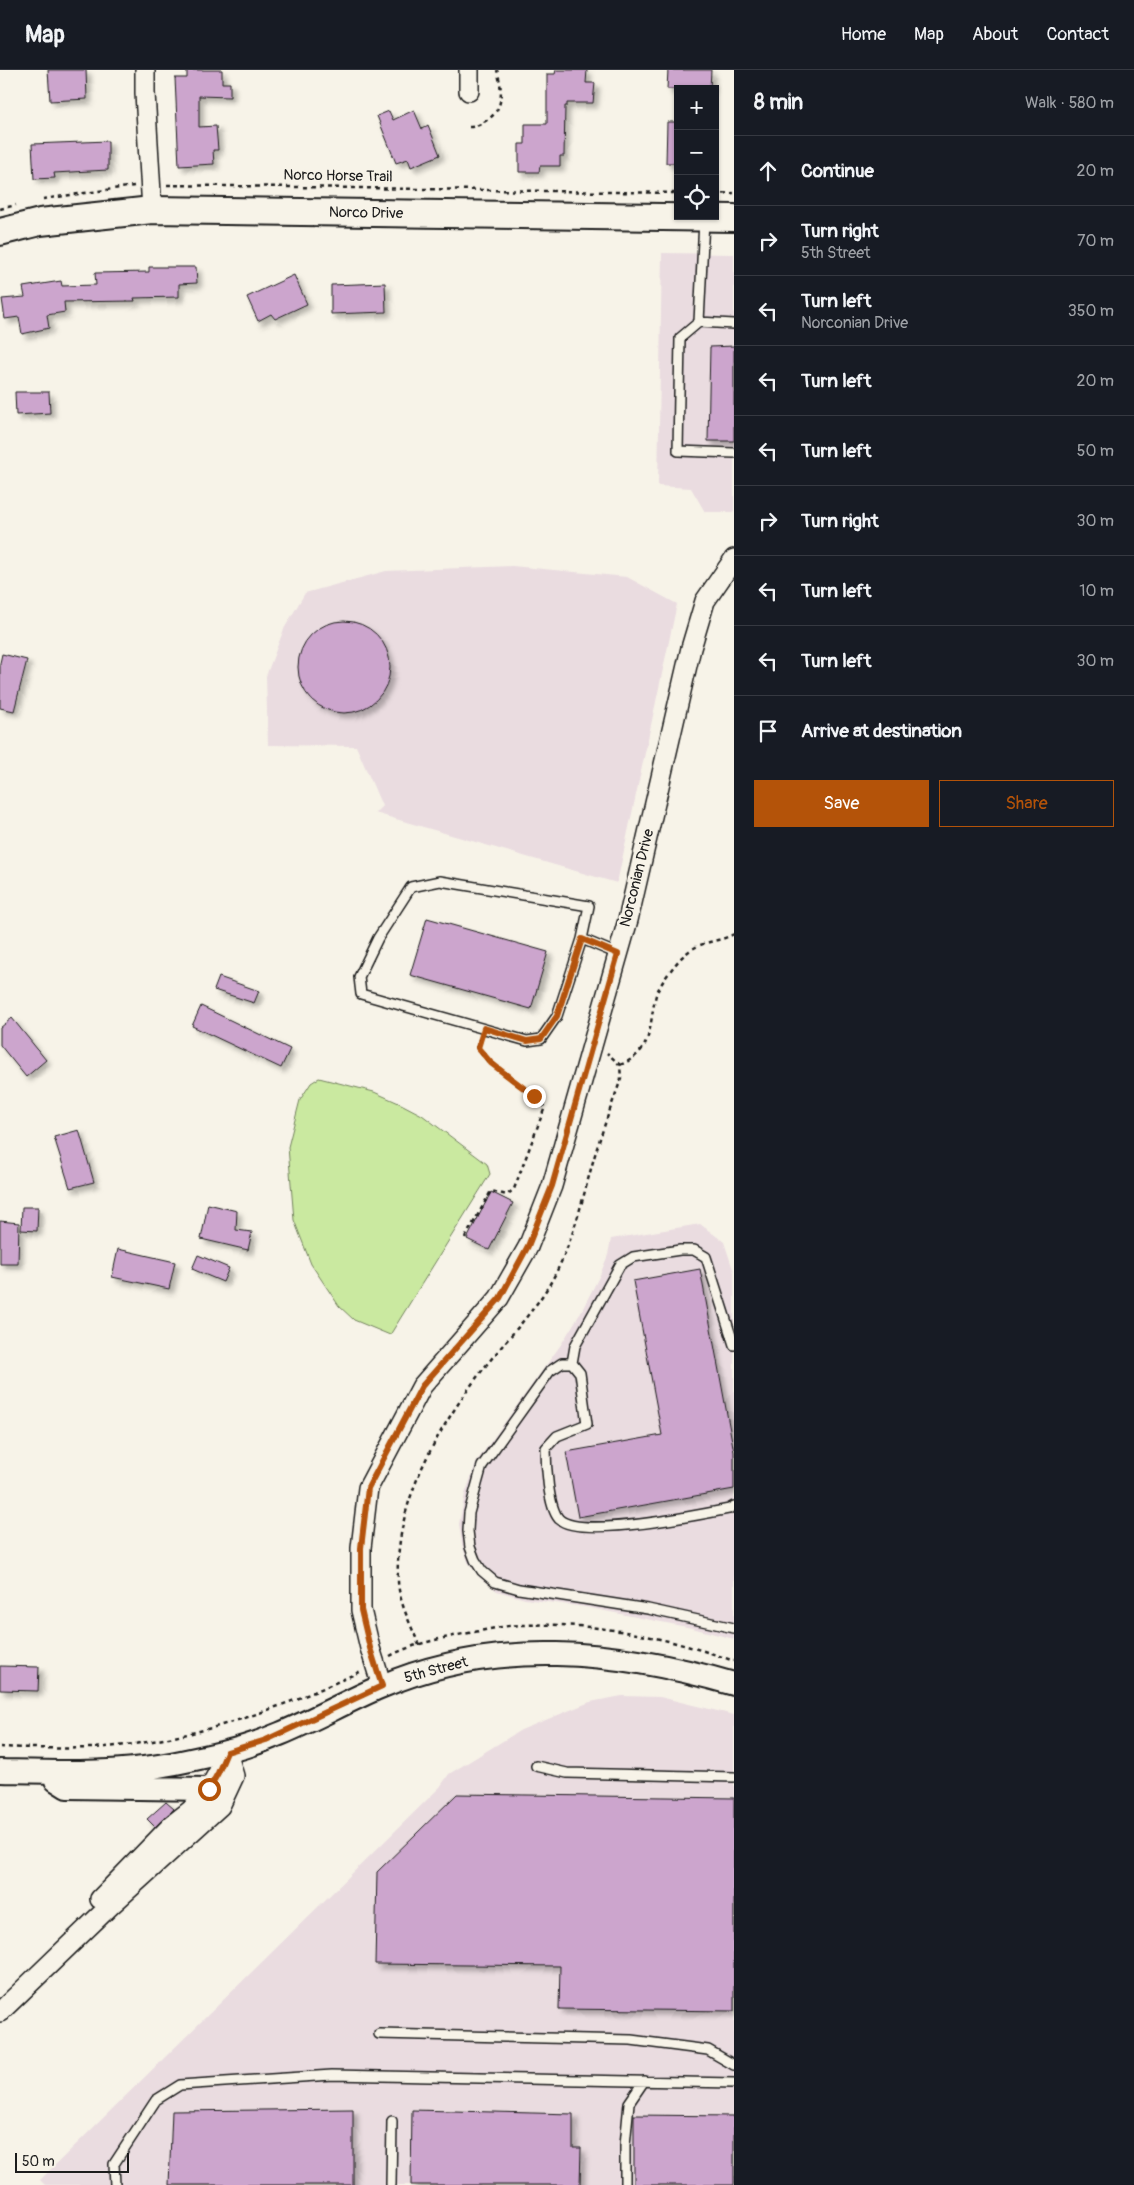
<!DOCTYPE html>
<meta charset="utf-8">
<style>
body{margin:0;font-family:Pangolin,sans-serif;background:#242831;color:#f1f3f6}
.controls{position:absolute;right:15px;top:15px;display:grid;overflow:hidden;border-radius:0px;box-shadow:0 1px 4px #0004}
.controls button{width:45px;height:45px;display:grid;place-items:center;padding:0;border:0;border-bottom:1px solid #363941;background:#171b24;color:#f1f3f6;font:25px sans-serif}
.scale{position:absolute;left:15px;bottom:12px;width:114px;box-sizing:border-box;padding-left:5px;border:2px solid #1c1c1c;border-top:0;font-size:14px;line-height:18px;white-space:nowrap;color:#1c1c1c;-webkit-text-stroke:4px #f7f3e8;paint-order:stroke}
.stop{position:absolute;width:15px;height:15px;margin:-11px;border:4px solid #b45309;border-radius:50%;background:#fff}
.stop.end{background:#b45309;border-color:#fff;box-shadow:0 1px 5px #0008}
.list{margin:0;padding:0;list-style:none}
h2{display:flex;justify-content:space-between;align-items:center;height:65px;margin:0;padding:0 20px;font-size:21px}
h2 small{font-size:16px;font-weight:400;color:#9ea1a6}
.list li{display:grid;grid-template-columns:32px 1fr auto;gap:15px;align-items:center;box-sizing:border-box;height:70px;padding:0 20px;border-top:1px solid #363941}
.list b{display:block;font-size:19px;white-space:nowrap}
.list p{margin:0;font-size:16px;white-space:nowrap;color:#9ea1a6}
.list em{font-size:16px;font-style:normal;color:#9ea1a6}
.actions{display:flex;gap:10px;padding:15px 20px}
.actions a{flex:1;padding:11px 0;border:1px solid #b45309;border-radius:0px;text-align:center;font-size:18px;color:#b45309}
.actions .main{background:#b45309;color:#fff}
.icon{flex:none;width:28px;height:28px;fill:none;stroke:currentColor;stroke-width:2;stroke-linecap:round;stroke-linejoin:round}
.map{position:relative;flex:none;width:734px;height:2115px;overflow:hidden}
header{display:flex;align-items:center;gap:30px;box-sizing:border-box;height:70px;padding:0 25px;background:#171b24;border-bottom:1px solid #363941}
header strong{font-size:24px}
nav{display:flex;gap:28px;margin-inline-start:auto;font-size:18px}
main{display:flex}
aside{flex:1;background:#171b24}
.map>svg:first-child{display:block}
</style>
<header>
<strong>Map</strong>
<nav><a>Home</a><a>Map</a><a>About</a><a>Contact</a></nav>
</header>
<main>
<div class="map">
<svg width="734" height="2115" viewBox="0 0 734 2115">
<defs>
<filter id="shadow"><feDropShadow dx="4.5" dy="4.5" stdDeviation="2.5" flood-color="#0004"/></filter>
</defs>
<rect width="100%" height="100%" fill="#f7f3e8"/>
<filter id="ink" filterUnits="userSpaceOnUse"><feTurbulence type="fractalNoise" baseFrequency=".02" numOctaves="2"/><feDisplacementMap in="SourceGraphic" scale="10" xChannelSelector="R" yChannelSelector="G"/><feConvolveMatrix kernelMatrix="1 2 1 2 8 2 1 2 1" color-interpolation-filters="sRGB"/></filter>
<g filter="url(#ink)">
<path fill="#eadce0" d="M662,183L734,184V442H705L691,418L658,416Z
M512,496L627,507L677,534L617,813L375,743L382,736L356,676L268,675L266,606L284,559L305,523L386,501Z
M700,1154L724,1172L734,1202V1569L692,1558L585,1537L525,1529L497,1521L479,1507L468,1492L462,1474L459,1454L465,1424L477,1391L560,1276L580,1244L600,1205L608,1185L611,1169Z
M622,1626L660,1627L734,1645V2115H45L40,2110L440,1717L449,1704L521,1660L590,1632Z"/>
<path fill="#cae9a0" stroke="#73825e" d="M319,1008L374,1022L401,1034L422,1045L487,1094L490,1104L390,1265L354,1250L339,1236L311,1194L294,1150L288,1077L300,1030L311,1013Z"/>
<path fill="#cca5cd" stroke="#1c1c1c" filter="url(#shadow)" d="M48,0H86L87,29L50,31Z
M187,0H222V13H230V27L199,26V57L216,56L218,80H213L214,94L179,96L175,8H187Z
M556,0H587L586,13H595L593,33H567V36H565L564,86H560V96H540L539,102H519V74H525V54H547V4H555Z
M668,0H711L710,19H667Z
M414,40L422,59L428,55L440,85L411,97L408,89L396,93L377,46L389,41L393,50Z
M667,52H678V93H666Z
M108,71V100L54,103L55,108L34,109L32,74Z
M149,197H196L197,213L179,214V227L134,228L135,231L64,232L65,242L47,245L49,258L22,264L19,247L5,249L2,229L25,227L23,217L61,211L62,216L96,215L95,203L149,202Z
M294,205L307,234L275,249L271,244L258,251L247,227Z
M385,213L386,242L331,244V215Z
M734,276V371H708L710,277Z
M15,322H49L50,343L16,345Z
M298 597a46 46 0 1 1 92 0a46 46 0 1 1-92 0Z
M2,584L27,590L14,641L0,638V593Z
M427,848L548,882L531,939L410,905Z
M219,907L259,921L254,933L214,920Z
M201,936L290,979L281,998L192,956Z
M12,948L46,990L26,1007L0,975V958Z
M79,1060L94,1112L70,1118L54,1067Z
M491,1122L513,1133L489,1180L467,1169Z
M208,1134L237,1141L236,1160L252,1162L248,1180L201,1169Z
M22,1137H38L37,1161L21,1160Z
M0,1151L19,1153L18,1194H0Z
M118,1179L175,1192L169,1219L112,1207Z
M198,1185L229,1198L223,1212L192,1199Z
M700,1199L734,1382V1419L578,1447L566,1382L662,1365L633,1211Z
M0,1596L39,1597L38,1621L0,1620Z
M457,1724L734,1728V1941L559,1939L560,1896L375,1894L377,1802Z
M166,1732L174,1739L155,1757L147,1749Z
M353,2039V2115H169L172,2041Z
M412,2040L573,2044V2078H581L580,2115H411Z
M634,2045L734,2046V2115H634Z"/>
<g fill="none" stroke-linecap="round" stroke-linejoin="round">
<g stroke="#1c1c1c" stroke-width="12">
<path id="service" d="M699,252L704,150
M734,254L699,252L680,268L678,381L734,383
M582,869L557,946L541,969L527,971L361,924L359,907L378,868L411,817L440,811L589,836L582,869L618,884
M734,1275L706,1187L694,1180H680L633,1187L620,1195L575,1276L572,1293L580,1303L587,1354L557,1366L546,1378C546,1394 548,1437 559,1449C580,1469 699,1445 729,1439L734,1436
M572,1293H562L550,1301L482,1396L469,1443L468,1461L470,1477L475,1490L482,1501L495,1512L519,1519L648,1539L734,1558
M536,1696L567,1703L734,1707
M379,1964L631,1970L708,1980L734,1995
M115,2115L114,2094L156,2030L180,2015L332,2005L734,2013
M391,2115L392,2051
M625,2115V2075L629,2033L644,2011"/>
</g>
<g stroke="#1c1c1c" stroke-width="22">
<path id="minor" d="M145,0V23L152,140
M469,21V0
M382,1616L370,1578L361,1540V1478L368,1418L422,1316L499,1228L528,1177L552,1116L628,850L691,578L705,531L734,489
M100,1829L172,1755L191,1740L209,1719L218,1703L227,1682
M0,1942L111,1835L220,1736L234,1706L227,1682"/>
</g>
<g stroke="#1c1c1c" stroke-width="26">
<path id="tertiary" d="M0,1701C48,1702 96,1704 144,1698C172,1695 200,1688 226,1682C281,1669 329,1639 380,1617C496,1567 617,1580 734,1614
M56,1710L67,1717L209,1719"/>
</g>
<g stroke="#1c1c1c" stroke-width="30">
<path id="secondary" d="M0,162L40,152L152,140L734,148"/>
</g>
<path stroke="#1c1c1c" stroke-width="2.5" stroke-dasharray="4 4" stroke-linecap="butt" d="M469,57C476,57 481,54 487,50C505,39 502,18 497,0
M167,115L678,123
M715,124L734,123
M43,129L134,116
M0,139L16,135
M620,995C655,981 648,955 656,925C659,915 675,894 682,887C701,869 715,874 734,864
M465,1168L491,1121L507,1125L514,1119L545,1037L484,987L478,978L480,969
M419,1575C411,1555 399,1533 398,1511C394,1432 438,1358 484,1298C506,1270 533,1243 551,1212C572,1175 581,1135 592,1095C600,1066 611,1037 621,1009L620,995L607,983
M390,1586C412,1574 439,1569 463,1564C483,1561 504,1555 524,1555C596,1552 666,1567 734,1591
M0,1677C30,1678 61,1679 91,1678C186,1673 276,1641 361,1601"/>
<use href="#service" stroke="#f7f3e8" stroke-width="9"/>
<use href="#minor" stroke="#f7f3e8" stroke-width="19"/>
<use href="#tertiary" stroke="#f7f3e8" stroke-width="22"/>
<use href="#secondary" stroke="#f7f3e8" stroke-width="26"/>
</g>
</g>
<g fill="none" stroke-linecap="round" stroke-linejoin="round" filter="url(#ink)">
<path stroke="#b45309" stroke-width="6" d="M209,1719L218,1703L227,1682L266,1670L382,1616L370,1578L361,1540V1478L368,1418L422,1316L500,1228L528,1176L552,1116L618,884L582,869L557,946L541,969L527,971L484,958L478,978L491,993L534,1026"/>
</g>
<g text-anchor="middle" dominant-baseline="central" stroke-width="5" stroke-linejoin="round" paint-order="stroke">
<g font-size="15" fill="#1c1c1c" stroke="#f7f3e8">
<text transform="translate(338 106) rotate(1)">Norco Horse Trail</text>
<text transform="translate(366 143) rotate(1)">Norco Drive</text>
<text transform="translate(637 808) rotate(-76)">Norconian Drive</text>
<text transform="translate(436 1600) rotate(-15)">5th Street</text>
</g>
</g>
</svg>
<div class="controls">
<button>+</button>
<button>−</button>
<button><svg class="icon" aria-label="locate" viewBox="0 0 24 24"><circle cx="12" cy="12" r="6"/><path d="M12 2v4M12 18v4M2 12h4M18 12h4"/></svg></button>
</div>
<div class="scale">50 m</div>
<div class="stop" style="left:209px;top:1719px"></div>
<div class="stop end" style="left:534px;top:1026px"></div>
</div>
<aside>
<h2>8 min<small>Walk · 580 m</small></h2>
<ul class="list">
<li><svg class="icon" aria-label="ahead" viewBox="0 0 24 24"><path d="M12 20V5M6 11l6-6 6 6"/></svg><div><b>Continue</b></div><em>20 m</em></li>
<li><svg class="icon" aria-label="right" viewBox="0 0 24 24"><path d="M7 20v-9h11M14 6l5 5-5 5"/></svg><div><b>Turn right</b><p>5th Street</p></div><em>70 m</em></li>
<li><svg class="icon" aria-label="left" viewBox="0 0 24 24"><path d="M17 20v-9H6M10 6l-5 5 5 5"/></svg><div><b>Turn left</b><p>Norconian Drive</p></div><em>350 m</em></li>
<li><svg class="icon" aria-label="left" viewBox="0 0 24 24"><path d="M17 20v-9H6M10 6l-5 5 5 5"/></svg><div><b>Turn left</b></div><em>20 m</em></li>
<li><svg class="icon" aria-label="left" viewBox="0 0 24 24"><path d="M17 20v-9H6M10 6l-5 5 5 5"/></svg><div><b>Turn left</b></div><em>50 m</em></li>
<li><svg class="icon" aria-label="right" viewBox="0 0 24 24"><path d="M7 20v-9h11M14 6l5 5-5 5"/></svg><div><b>Turn right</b></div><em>30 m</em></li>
<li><svg class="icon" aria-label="left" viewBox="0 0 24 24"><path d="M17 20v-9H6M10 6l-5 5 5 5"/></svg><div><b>Turn left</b></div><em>10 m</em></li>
<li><svg class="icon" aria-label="left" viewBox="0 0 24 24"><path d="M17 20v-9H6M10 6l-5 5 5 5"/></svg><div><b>Turn left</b></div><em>30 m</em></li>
<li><svg class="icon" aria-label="arrive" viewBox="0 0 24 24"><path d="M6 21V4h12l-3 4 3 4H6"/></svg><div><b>Arrive at destination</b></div></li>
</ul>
<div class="actions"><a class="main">Save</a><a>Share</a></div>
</aside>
</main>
